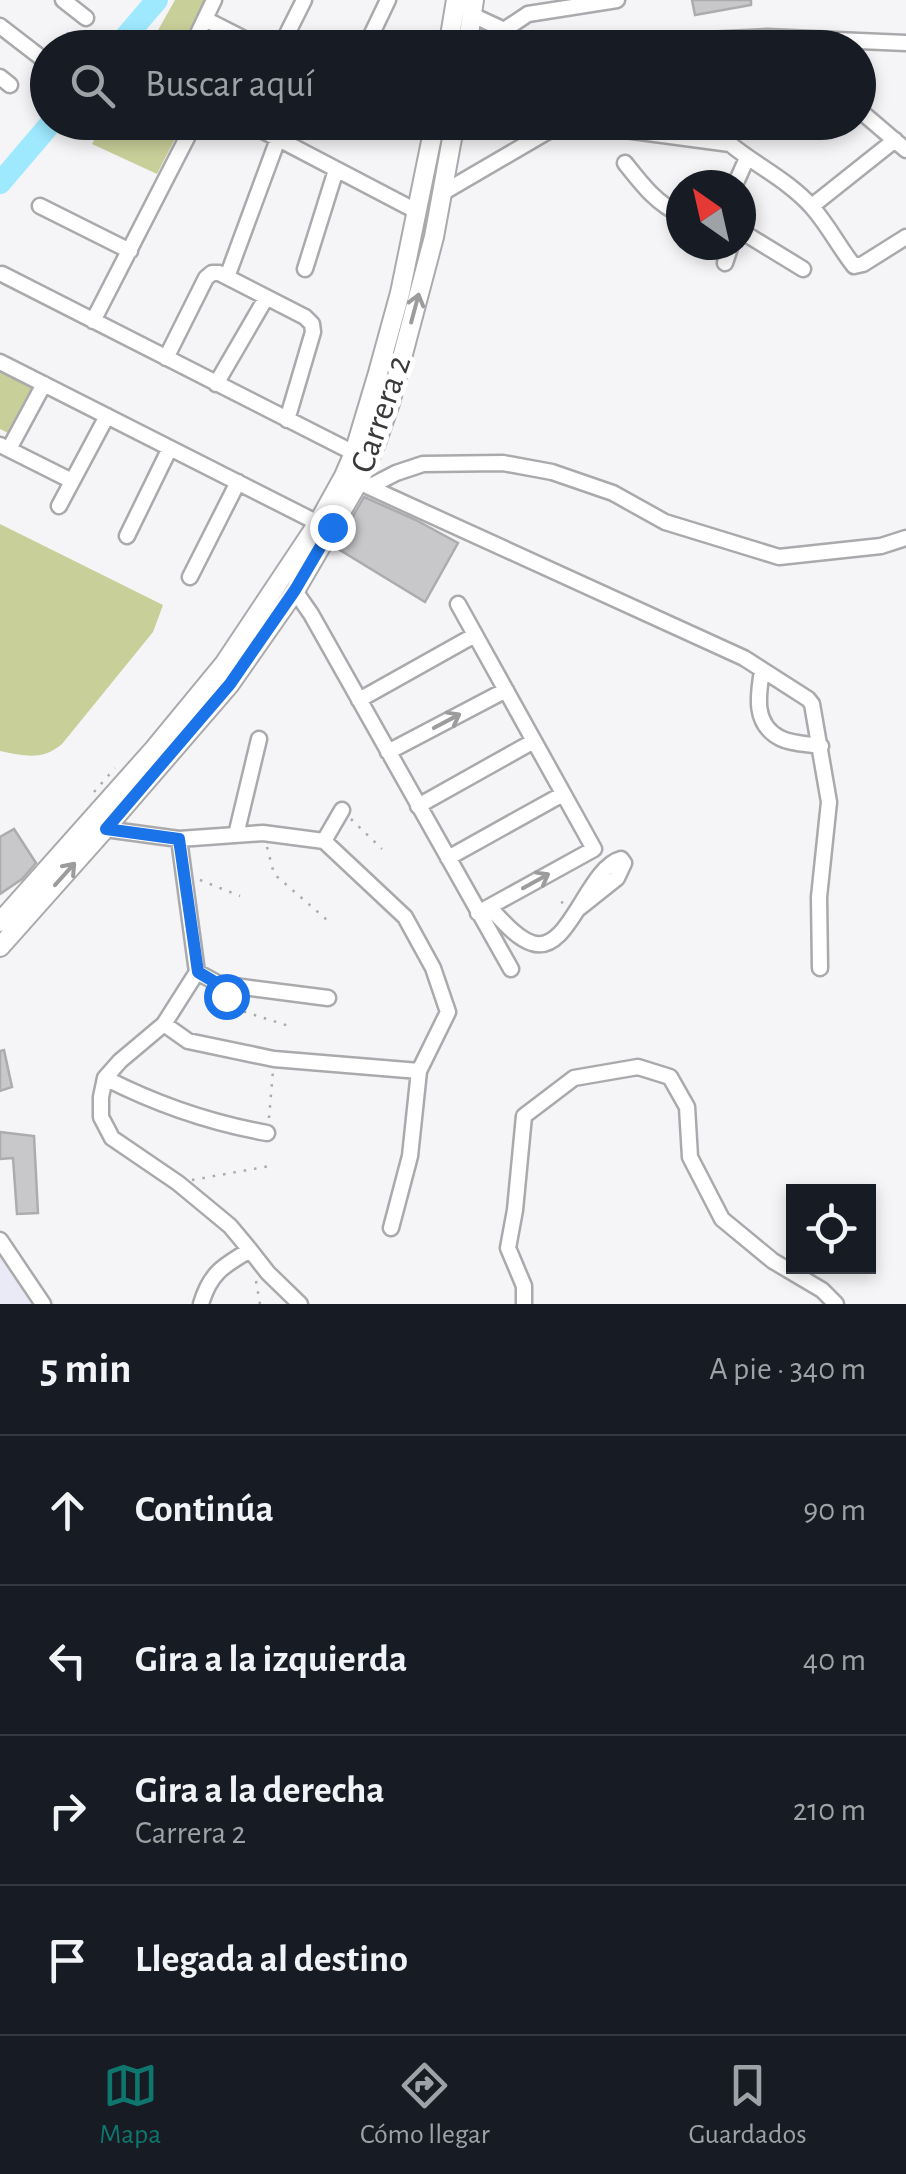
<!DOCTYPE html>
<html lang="es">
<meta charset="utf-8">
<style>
body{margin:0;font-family:"Alegreya Sans",sans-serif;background:#20242c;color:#f1f3f6}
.controls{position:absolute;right:30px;bottom:30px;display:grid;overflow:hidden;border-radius:0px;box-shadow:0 5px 15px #0003}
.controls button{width:90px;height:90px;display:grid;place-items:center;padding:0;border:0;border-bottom:2px solid #363941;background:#171b24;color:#f1f3f6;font:50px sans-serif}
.compass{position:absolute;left:666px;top:170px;width:90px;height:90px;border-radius:50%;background:#171b24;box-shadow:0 5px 15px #0003;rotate:326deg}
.stop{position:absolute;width:30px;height:30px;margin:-22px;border:8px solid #1a73e8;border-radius:50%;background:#fff}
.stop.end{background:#1a73e8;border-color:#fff;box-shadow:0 2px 10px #0008}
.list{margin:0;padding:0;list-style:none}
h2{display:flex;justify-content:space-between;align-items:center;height:130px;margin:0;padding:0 40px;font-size:42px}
h2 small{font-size:32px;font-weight:400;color:#9ea1a6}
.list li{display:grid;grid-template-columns:65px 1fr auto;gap:30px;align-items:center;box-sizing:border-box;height:150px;padding:0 40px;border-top:2px solid #363941}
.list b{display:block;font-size:38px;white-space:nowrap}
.list p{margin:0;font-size:32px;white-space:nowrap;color:#9ea1a6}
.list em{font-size:32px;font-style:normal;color:#9ea1a6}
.icon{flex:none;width:55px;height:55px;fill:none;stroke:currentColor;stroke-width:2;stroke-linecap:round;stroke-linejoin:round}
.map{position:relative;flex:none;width:906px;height:1304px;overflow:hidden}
.search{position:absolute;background:#171b24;box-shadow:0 5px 15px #0003;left:30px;right:30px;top:30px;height:110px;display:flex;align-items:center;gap:25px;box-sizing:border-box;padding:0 35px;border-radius:55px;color:#9ea1a6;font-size:38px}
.sheet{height:730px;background:#171b24}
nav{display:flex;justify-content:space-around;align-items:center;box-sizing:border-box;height:140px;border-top:2px solid #363941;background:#171b24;font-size:28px;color:#9ea1a6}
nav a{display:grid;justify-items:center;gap:5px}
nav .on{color:#0f766e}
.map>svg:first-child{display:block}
</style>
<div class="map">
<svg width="906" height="1304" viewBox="0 0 906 1304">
<rect width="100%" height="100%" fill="#f5f5f8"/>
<path fill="#e9eaf5" d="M0,1232L18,1251L55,1304H0Z"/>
<path fill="#c9cf99" d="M175,0H207L183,47L148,48Z
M105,122H183V123L157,174L92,144Z
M0,372L33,389L10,434L0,429Z
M0,524L163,605L153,632L62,744C42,761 24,756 0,751Z"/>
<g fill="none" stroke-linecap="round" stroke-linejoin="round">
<path stroke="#9ee9fe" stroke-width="22" d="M116,48L157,0
M0,183L52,122"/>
</g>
<path fill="#c8c7ca" stroke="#acabae" stroke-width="2.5" d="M692,0H751V5L695,15Z
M364,497L416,520L458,543L425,602L335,547Z
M14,829L36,863L22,879L0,894V837Z
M4,1050L12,1087L0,1091V1051Z
M0,1132L34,1136L38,1213L17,1214L13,1158L0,1159Z"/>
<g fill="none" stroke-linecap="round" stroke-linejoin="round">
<g stroke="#aaaaad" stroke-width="19">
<path id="minor" d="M63,0L86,18
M472,15L498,27L530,46L560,47L767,37L906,43
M205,19L262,48
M0,26L48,63
M504,30L528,14L617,0
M191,48L214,0
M280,48L304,0
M365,48L388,0
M0,77L10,85
M858,109L906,150
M246,122L418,212
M565,122L730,144C757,166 789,181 812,207C828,225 839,247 854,266L863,264L906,237
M625,163C640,182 658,206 681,214
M735,185L747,158
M444,192L564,122
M40,206L130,251
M812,206L895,140
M741,234L749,236L803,269
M725,263L731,245
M305,269L336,170
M2,274L354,453
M227,277L278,139
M93,321L195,122
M166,358L206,278L212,273H219L227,277L305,317L312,324L313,332L287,420
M0,362L318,523
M216,384L266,298
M0,445L72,481
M9,449L44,384
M364,484L369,487L396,473L423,464L503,463L552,472L613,493L665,522L779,557L881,546L906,538
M369,487L744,658L808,699L812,704L829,802L819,897L820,968
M59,506L107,416
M127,536L170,448
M190,577L238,482
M295,591L311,614L511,969
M458,604L594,849L478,913
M762,671C758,695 753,724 780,738C791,744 809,744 821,746
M359,700L475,635
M388,752L506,690
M418,806L534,741
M105,829L179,839L263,833L324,841L405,917L433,968L448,1012L419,1071L410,1156L391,1228
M236,835L259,739
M179,839L197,972L164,1024L120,1061L105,1078L101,1097V1117L112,1138L178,1183L230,1226L250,1250
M324,841L342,810
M448,858L563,794
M489,907C501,919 516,938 532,943C569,956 587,868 621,859L624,863L617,878L578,909
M197,972L219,984L328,998
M164,1024L188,1041L274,1059L419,1071
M105,1078C156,1104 211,1123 267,1133
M0,1240L43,1304
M201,1304C210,1273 223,1266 250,1250L268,1273L300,1304
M524,1304V1286L508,1248L515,1210L524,1116L574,1078L638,1067L670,1077L687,1107L690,1157L722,1219L773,1261L822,1290L836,1304"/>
</g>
<g stroke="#aaaaad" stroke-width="22">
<path id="major" d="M448,48L456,0
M467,48L474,0
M0,922L154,749L224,664L318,523L344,476L354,453L378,373L400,293L435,122
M0,947L105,829L230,684L295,591L359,481L376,443L390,403L434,237L455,122"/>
</g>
<path stroke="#aaaaac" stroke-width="2.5" stroke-dasharray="2.5 8" stroke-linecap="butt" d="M94,792L115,768
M351,819L382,849
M267,847L274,874L327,920
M200,880L240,896
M561,903L570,898
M228,998L242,1011L289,1026
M269,1118L273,1071
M192,1180L270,1166
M256,1281L260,1304"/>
<use href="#minor" stroke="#fff" stroke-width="14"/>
<use href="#major" stroke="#fff" stroke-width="18"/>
</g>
<defs><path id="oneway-shaft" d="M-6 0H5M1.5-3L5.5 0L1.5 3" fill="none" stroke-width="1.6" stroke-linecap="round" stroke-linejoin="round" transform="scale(2.5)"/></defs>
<g stroke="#9c9c9d">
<use href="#oneway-shaft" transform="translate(415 308) rotate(-75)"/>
<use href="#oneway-shaft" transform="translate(447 721) rotate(-28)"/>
<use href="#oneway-shaft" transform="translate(65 874) rotate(-48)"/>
<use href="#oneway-shaft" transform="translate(536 881) rotate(-29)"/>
</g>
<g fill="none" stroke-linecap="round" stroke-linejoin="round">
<path stroke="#1a73e8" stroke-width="12" d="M226,996L218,984L198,972L179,839L106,829L230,684L295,590L332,527"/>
</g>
<g text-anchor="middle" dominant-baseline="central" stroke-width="10" stroke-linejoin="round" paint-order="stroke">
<g font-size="35" fill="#393a3b" stroke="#fff">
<text transform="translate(381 414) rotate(-71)">Carrera 2</text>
</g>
</g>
</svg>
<div class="controls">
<button><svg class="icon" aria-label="locate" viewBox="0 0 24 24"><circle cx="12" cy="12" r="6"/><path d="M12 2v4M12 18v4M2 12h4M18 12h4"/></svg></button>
</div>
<svg class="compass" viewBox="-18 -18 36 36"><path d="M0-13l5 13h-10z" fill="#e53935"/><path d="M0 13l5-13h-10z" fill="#9ea1a6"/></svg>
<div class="stop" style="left:226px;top:996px"></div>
<div class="stop end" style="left:332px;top:527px"></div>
<div class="search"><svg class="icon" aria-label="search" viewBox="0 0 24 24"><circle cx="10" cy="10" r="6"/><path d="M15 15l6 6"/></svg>Buscar aquí</div>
</div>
<section class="sheet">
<h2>5 min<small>A pie · 340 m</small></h2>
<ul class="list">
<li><svg class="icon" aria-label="ahead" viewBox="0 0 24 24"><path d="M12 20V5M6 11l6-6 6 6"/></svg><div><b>Continúa</b></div><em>90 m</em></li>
<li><svg class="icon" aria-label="left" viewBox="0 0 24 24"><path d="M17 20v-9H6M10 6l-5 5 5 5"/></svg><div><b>Gira a la izquierda</b></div><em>40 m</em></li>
<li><svg class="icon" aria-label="right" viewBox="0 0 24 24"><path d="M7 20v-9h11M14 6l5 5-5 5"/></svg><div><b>Gira a la derecha</b><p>Carrera 2</p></div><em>210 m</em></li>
<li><svg class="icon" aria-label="arrive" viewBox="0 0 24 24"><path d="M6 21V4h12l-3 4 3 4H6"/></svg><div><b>Llegada al destino</b></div></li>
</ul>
</section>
<nav>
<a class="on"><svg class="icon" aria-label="map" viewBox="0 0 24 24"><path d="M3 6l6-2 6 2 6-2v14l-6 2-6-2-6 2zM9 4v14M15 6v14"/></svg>Mapa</a>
<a><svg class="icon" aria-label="directions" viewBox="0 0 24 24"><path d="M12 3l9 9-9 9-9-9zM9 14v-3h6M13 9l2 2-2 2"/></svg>Cómo llegar</a>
<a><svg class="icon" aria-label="saved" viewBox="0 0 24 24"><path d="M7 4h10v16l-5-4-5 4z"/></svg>Guardados</a>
</nav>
